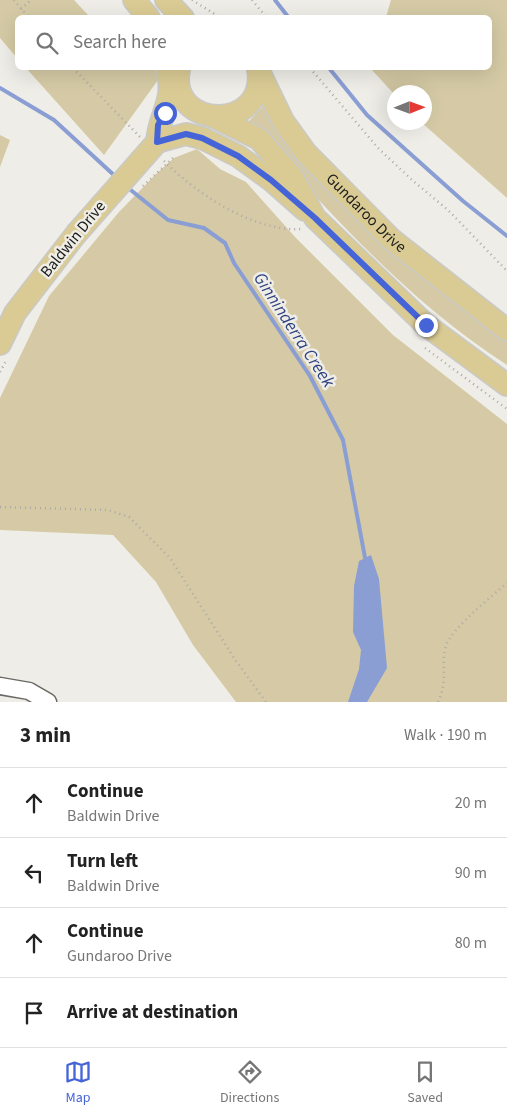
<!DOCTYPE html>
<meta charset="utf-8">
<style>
body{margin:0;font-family:"Source Sans 3",sans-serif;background:#f2f2f2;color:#222}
.compass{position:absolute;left:387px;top:85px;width:45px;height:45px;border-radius:50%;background:#fff;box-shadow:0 5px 20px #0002;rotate:89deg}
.stop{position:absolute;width:15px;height:15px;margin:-11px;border:4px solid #4564d8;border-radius:50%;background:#fff}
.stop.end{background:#4564d8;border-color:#fff;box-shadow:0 1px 5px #0008}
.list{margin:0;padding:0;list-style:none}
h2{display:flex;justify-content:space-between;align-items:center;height:65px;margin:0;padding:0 20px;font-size:21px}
h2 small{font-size:16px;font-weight:400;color:#767676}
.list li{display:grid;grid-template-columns:32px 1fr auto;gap:15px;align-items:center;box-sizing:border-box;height:70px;padding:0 20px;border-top:1px solid #e0e0e0}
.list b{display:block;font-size:19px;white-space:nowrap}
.list p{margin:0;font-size:16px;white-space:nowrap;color:#767676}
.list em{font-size:16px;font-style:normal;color:#767676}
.icon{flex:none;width:28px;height:28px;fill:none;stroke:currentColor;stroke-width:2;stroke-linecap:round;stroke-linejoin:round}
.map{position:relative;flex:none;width:507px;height:702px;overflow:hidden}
.search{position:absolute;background:#fff;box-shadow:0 5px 20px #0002;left:15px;right:15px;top:15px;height:55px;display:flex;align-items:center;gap:12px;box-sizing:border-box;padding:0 18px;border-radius:8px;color:#767676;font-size:19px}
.sheet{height:345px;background:#fff}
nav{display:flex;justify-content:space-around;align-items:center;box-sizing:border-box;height:70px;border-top:1px solid #e0e0e0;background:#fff;font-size:14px;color:#767676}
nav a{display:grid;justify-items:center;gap:2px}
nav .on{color:#4564d8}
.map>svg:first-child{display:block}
</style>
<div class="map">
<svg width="507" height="702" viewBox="0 0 507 702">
<rect width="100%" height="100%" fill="#efede7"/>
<path fill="#d5caa5" d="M0,0H74L90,17L18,18L17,58L0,38Z
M391,0H507V198L422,123L424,122V92L394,94L372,70V68H490V18L386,17Z
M26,68H152L155,70L158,80L104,155Z
M263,106L280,132L507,340V365C407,301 327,210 248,122Z
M0,135L10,140L0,167Z
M197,149L220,169L246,182L295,237L393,335L507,424V702H236L193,645L156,582L113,535L0,530V398L49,296L119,212L157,173L174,158Z"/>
<path fill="#8a9ed4" d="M371,555L379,579L387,668L367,702H348L359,669L361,650L353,632L354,586L359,561Z"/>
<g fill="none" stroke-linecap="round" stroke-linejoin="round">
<path stroke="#8a9ed4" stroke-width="4" d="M275,0L289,18
M329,68L367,115L463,201L507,236
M0,88L54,120L116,177
M127,187L168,220L204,228L225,243L234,263L310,376L343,440L366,563"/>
<g stroke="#696863" stroke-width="19">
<path id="minor" d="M0,686L29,691L48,702"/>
</g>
<g stroke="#c9c9c8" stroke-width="24">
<g id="major">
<path d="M134,0L149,18"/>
<path d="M166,0L183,18"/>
<path d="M167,68C176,102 159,112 157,142L186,134L202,138L238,156L271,180L305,210"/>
<path id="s1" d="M258,69L283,121L306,153L391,239L507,330"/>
<path d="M179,70C167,130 269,133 258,68"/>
<path d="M214,117L259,139L293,178L315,218L426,325L507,385"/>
<path d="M0,344L15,313L76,234"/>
</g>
</g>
<path stroke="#acaaa6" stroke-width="2.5" stroke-dasharray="1 4" stroke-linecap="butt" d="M14,0L29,18
M192,0L221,18
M252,0L267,18
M21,9L31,0
M73,68L140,137
M310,68L378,148L412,180L448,210L507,271
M164,161C197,194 253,232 302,229
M425,348L507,409
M0,372L7,359
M0,507L108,510L129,517L170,558L236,661L266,702
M438,702C449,678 440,666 446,646C450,630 493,595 507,583"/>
<use href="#minor" stroke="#fff" stroke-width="16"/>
<use href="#major" stroke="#dacb94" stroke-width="21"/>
<g stroke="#c9c9c8" stroke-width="24" stroke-linecap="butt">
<path id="major-bridge" d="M76,234L157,142"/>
</g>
<path stroke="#acaaa6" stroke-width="2.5" stroke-dasharray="1 4" stroke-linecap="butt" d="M143,186L173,158"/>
<use href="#major-bridge" stroke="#dacb94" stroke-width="21"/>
</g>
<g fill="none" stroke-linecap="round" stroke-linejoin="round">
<path stroke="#4564d8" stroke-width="6" d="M165,113L158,125L157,142L186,134L202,138L238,156L271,180L315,218L426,325"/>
</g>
<g text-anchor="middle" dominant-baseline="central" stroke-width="5" stroke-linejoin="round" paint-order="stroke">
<g font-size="16" fill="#1d1c1a" stroke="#efede7">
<text stroke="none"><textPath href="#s1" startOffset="182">Gundaroo Drive</textPath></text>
<text transform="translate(73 239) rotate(-51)">Baldwin Drive</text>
</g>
<g font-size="18" font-style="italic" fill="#2d4182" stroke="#efede7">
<text transform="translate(294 330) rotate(57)">Ginninderra Creek</text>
</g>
</g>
</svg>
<svg class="compass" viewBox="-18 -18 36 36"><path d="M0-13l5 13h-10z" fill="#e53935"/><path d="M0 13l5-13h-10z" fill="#767676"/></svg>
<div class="stop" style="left:165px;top:113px"></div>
<div class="stop end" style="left:426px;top:325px"></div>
<div class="search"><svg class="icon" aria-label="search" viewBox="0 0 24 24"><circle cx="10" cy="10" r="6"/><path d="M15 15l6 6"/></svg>Search here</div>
</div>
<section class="sheet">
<h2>3 min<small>Walk · 190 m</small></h2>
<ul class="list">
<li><svg class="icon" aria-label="ahead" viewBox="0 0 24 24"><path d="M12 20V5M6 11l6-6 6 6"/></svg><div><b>Continue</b><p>Baldwin Drive</p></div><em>20 m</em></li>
<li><svg class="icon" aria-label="left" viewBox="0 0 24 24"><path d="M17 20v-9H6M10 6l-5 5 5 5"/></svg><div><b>Turn left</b><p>Baldwin Drive</p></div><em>90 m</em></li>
<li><svg class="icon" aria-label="ahead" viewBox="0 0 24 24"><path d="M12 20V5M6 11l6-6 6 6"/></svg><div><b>Continue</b><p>Gundaroo Drive</p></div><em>80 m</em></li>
<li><svg class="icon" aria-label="arrive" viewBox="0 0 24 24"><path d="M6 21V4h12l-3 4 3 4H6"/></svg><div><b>Arrive at destination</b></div></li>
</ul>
</section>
<nav>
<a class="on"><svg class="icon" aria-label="map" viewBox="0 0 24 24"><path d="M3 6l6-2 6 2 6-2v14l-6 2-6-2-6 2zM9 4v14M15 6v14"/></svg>Map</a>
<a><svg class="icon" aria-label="directions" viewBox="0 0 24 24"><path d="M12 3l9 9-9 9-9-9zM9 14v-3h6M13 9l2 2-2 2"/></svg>Directions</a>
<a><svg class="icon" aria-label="saved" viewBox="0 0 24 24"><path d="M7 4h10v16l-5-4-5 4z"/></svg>Saved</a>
</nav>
